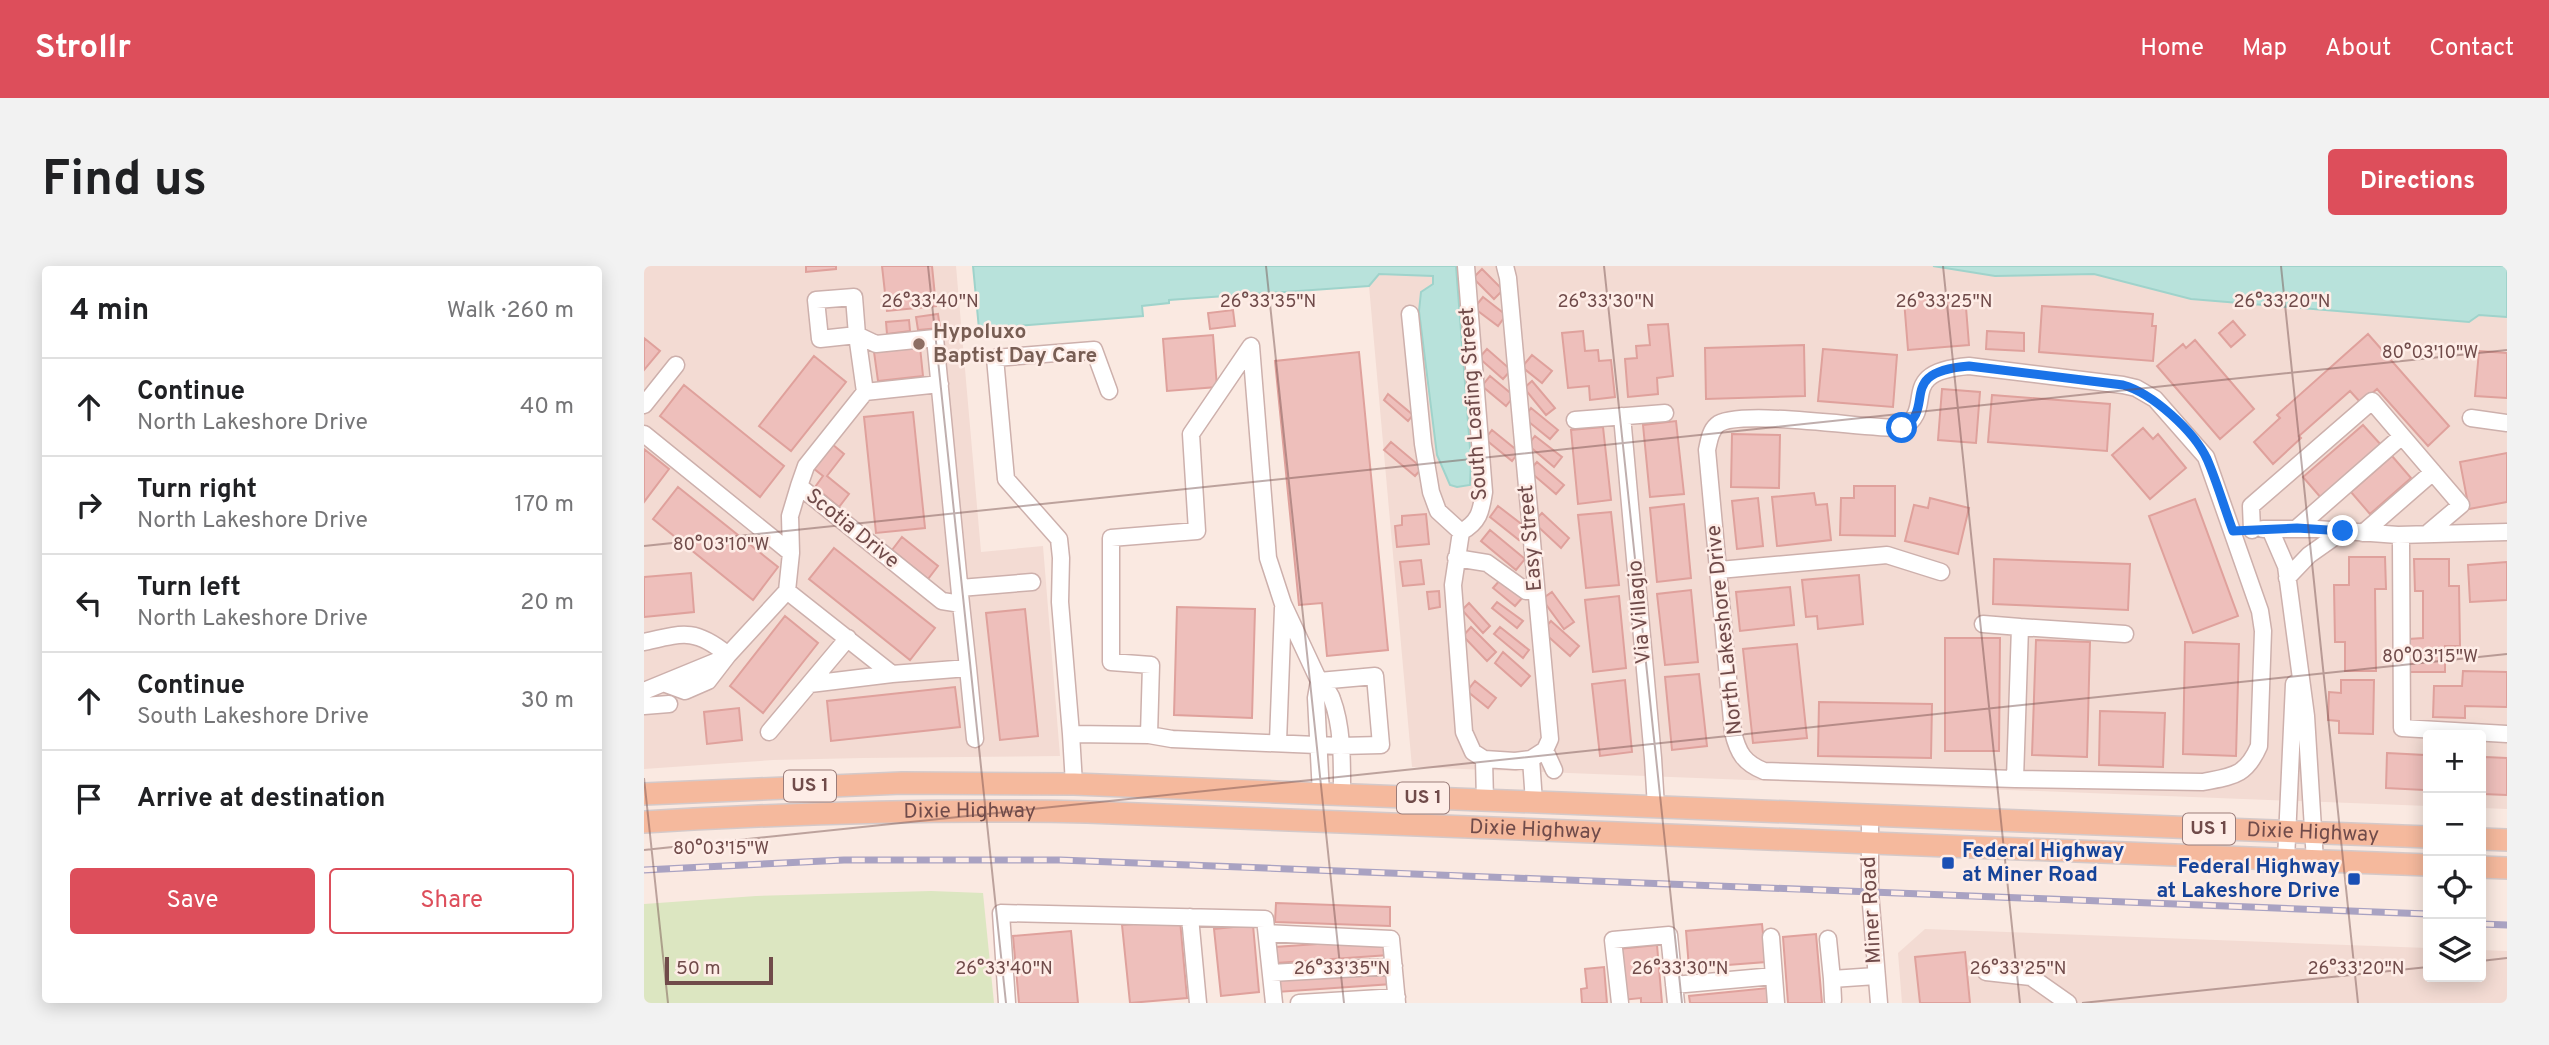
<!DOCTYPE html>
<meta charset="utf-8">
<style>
body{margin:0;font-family:Overpass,sans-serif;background:#f2f2f2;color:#202124}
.controls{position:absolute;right:21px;bottom:21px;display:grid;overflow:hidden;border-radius:7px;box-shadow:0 4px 18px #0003}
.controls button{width:63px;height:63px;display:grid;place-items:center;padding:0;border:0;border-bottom:2px solid #e0e0e0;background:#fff;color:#202124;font:35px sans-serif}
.scale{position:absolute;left:21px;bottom:18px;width:108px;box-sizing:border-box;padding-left:7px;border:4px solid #704b4a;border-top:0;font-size:19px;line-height:24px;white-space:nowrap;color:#704b4a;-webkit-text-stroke:5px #feede7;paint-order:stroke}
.stop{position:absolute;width:21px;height:21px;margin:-16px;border:5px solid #1a73e8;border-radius:50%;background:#fff}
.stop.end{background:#1a73e8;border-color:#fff;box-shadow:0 2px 7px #0008}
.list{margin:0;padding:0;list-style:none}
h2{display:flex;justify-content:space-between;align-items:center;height:91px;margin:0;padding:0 28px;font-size:30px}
h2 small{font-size:23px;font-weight:400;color:#757577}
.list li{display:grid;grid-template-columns:46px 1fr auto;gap:21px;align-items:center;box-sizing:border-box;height:98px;padding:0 28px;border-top:2px solid #e0e0e0}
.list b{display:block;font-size:26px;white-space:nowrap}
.list p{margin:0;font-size:23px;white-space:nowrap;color:#757577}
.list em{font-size:23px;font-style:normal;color:#757577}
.actions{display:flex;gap:14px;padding:21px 28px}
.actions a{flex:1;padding:16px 0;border:2px solid #dd4e5b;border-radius:7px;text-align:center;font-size:24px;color:#dd4e5b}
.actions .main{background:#dd4e5b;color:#fff}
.icon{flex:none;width:38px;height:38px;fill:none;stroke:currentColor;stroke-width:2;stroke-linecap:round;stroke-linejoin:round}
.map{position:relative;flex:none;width:1863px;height:737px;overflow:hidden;border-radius:7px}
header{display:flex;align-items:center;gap:42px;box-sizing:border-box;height:98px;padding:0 35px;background:#dd4e5b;color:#fff}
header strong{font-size:33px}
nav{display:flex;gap:38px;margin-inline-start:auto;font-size:24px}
.intro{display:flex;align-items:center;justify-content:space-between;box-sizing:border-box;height:168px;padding:0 42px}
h1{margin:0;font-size:49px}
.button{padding:18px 32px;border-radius:7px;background:#dd4e5b;color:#fff;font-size:24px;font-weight:700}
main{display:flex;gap:42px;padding:0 42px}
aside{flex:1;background:#fff;border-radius:7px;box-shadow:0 4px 18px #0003}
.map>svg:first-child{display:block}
</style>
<header>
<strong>Strollr</strong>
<nav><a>Home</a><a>Map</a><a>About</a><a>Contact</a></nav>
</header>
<div class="intro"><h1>Find us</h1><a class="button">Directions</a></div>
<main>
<aside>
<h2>4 min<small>Walk · 260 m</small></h2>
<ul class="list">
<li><svg class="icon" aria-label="ahead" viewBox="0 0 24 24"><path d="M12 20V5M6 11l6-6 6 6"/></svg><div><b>Continue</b><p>North Lakeshore Drive</p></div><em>40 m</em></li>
<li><svg class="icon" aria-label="right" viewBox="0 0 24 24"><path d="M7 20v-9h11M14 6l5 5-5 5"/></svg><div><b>Turn right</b><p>North Lakeshore Drive</p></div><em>170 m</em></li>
<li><svg class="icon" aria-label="left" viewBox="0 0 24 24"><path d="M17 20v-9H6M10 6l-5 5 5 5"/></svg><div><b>Turn left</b><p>North Lakeshore Drive</p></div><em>20 m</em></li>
<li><svg class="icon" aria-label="ahead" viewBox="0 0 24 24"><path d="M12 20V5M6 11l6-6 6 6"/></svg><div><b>Continue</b><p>South Lakeshore Drive</p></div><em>30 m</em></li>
<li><svg class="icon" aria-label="arrive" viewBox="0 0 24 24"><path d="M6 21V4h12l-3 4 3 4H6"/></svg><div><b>Arrive at destination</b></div></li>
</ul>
<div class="actions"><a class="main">Save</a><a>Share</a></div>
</aside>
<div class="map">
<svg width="1863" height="737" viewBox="0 0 1863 737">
<rect width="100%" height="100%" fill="#fae9e1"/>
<path fill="#f3dbd3" d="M0,0H312L337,286L399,280L416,490L219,492L129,494L0,503Z
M812,0H1288L1351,10L1450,8L1546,33L1863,51V543L1837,542V469H1784V540L768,501L725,20L735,8L789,10V19L777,26L775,45L825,219L827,195Z
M1281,663L1784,682V711H1837V684L1863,685V737H1258L1254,687Z"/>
<path fill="#dce6c1" d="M287,625L339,627L350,737H0V638L112,630Z"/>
<path fill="#b8e2db" stroke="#9fd3cb" stroke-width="2" d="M329,0H812L827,195L826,219L813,221L806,219L793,189L775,45L777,26L789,18V10L735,8L725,20L525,34V37L498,40L499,50L335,63Z
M1289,0H1863V51L1835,49L1825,56L1547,33L1450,8L1351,10Z"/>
<path fill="#eebfbb" stroke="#dfa19c" stroke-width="2" d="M162,0H192V3L162,6Z
M238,0H288L292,40L243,45Z
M838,3L859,24L850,33L829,12Z
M1321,29L1325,79L1264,84L1260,34Z
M839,31L862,49L854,60L830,42Z
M1398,40L1509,48L1508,60H1512L1509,95L1395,86Z
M589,44L591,60L566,63L564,47Z
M294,48L296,62L274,64L272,51Z
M265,54L266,65L243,68L242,56Z
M1589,55L1601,69L1587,81L1575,67Z
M1024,58L1029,110L1013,112L1014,128L984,131L981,93L993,92L992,80L1006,79L1004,59Z
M939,65L941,85L954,84L955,95L967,94L971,131L946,134L945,120L924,122L918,67Z
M1343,65L1380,67V85L1342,83Z
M1724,68L1805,160L1784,180L1733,123L1717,137L1706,125L1655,170L1657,172L1629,198L1610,176L1636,152L1633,149Z
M569,69L573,121L523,125L519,73Z
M0,72L16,85L0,104Z
M1551,74L1610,143L1576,173L1513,100L1539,78L1542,82Z
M1160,79L1161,130L1062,133L1061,82Z
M276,81L279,110L234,115L230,86Z
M843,83L867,104L859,113L835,92Z
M1179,83L1253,89L1249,141L1174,135Z
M1835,85L1863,87V132L1831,130Z
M715,86L744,384L683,390L678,337L655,339L631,95Z
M888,89L908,105L898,117L878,101Z
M170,90L202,116L147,185L115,160Z
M846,110L870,130L862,140L838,120Z
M888,115L911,142L902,149L880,122Z
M40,119L140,200L116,231L16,150Z
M1298,123L1336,126L1332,177L1294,174Z
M744,128L769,149L764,155L740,134Z
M1348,129L1466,138L1463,185L1344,176Z
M887,142L914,164L906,173L880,152Z
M269,146L281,262L232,267L220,151Z
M1032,155L1040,228L1006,231L999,159Z
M1719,159L1738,180L1678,233L1659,211Z
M959,161L967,234L934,238L927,164Z
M1499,162L1509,173L1514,168L1542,202L1506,233L1468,189Z
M848,164L875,186L868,195L841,173Z
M1088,168L1136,169L1135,222L1087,221Z
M891,170L918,191L910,201L884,179Z
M747,176L778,202L771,210L740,184Z
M188,178L200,188L183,210L205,228L195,241L171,221L179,210L169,202Z
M0,183L25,203L0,236Z
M1863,187V236L1825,243L1816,196Z
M1748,190L1767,212L1726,248L1707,226Z
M893,196L920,219L912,228L885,205Z
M1210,220H1251V270L1196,269L1197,232H1210Z
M34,221L134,301L109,334L9,253Z
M1170,227L1172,239L1183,238L1187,274L1133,280L1128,231Z
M1114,232L1119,280L1093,283L1088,235Z
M1286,232L1325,242L1314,288L1261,275L1270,239L1284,242Z
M1551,233L1594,350L1549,367L1505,250Z
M1040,238L1047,312L1013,316L1006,242Z
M854,240L884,263L875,274L846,251Z
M967,246L975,319L942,322L934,249Z
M898,247L925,272L917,282L889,256Z
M782,248L785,278L753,281L751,260L758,259V250Z
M846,264L881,293L872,304L837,275Z
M258,271L294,300L284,313L248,284Z
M190,282L291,362L266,394L165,313Z
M1705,291H1741L1742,323H1731L1732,405H1701V376H1691L1690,319H1705Z
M1350,293L1486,298L1484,344L1349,338Z
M1770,293H1805V320H1815L1816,380H1801V406H1766L1765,373L1779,372V325H1771Z
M777,294L780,318L759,320L756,296Z
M1863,296V334L1826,336L1824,299Z
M47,307L50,346L0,351V311Z
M1215,309L1219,358L1174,363L1173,350L1162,351L1158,314Z
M857,313L879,331L871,340L849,322Z
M1146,321L1150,359L1096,365L1092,326Z
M1047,324L1054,396L1021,399L1013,328Z
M795,325L796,341L785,343L783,326Z
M908,326L930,356L920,363L898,333Z
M975,330L982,402L949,406L941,334Z
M853,336L879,355L873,362L848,342Z
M825,337L846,360L839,367L818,344Z
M533,341L611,343L608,452L530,449Z
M381,343L394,470L356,474L342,347Z
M141,350L174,377L119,447L86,420Z
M907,355L935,380L926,390L898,365Z
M827,361L852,386L843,395L819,370Z
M856,361L885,384L879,392L850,368Z
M1301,372H1356L1355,485H1301Z
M1392,374L1446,376L1443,491L1388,489Z
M1541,376L1595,378L1592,490L1539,488Z
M1153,378L1163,472L1109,477L1099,383Z
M859,386L886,410L877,420L851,397Z
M1819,405L1863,406V441L1821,440V452L1789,451L1790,420H1818Z
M1055,408L1063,480L1028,484L1021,411Z
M981,414L988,486L956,490L948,418Z
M1697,414H1730L1729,468L1695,467V455L1684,454L1685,426L1697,427Z
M831,415L852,432L844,442L823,425Z
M311,421L316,461L187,475L183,435Z
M1175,436L1288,438L1287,492L1174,490Z
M95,442L98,474L63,478L60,446Z
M1456,445L1521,447L1519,501L1455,499Z
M1743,487L1781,489L1780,524L1742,522Z
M1841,491L1863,492V529L1839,528Z
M632,637L746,641V660L631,656Z
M536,654L543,732L486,737L478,659Z
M1118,658L1122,696L1045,702L1042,665Z
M609,659L615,726L577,730L570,663Z
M427,665L434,737H375L369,670Z
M1172,668L1178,737H1144L1139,671Z
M744,673L745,689L632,697L631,681Z
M1013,679L1018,737H997V732L978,734L974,683Z
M1321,686L1326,737H1276L1271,691Z
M960,701L963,737H938L937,723L943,722L941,703Z
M747,703L748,718L633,726V711Z
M1124,722L1125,737H1046L1045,730Z"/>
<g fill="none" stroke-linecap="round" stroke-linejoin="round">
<g stroke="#cdb0ac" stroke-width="19">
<path id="minor" d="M861,0L864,12L906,473L901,484L887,493L890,536
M766,48L779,178L787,226L794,245L817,266L809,319L820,466L829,486L840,493L841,535
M1325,100L1479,119L1492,122L1511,133L1562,191L1616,345L1619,365L1615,480C1602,510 1589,510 1559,516L1371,513L1120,505C1100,497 1094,487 1089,466L1063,184C1065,175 1066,165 1073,159C1093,142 1224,163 1258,162C1294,142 1250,106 1325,100Z
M221,126L213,69L176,73L172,34L210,31L213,69L232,78L291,72L317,338
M0,139L32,99
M978,150L1009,492L1012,541
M1827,152L1863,157
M931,154L1021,147
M0,168L147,287
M155,220L162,200L221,126L296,118
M1653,262L1758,170
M1619,263H1673L1754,269L1863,266
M1626,263L1642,300L1662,450L1671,595
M1608,264L1607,240L1728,135L1817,239L1785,266
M817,266C835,256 837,246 840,226L822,0
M1719,267L1789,206
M1754,269L1757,276L1758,462L1863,468
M812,292L843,297L882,325H892
M1075,304L1243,289L1297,306
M1643,312L1665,289L1699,265
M316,322L388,316
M143,325L147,287L146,250L155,220L298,335L317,338L324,402
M1339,358L1376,361L1371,513
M1376,361L1481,368
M0,376C39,367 51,362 84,389
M22,418L41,425L64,415L84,389L143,325L248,408L324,402L331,473
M166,418L248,408
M0,425L78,393
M0,440L25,438
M125,466L204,372
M427,468L416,336L417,292L415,273L362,213L351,92L450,84L465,125
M505,469L528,473L696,480L737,479L731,410L675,415C679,420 686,426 688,433C699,462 698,499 698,529
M634,476L639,342
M901,484L910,504
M840,493L871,495L887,493
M430,518L427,468L505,469L507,399L467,396V272L553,265L547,168L607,80L624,292L639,338L675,415L672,432L677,528
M1226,550V626L1235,737
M1642,594L1650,418
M546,651L554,737
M623,667L747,673L753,737
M1127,671L1132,737
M1184,673L1188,713L1232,710
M1342,706L1387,711L1424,737
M627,707L750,700
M1188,713L1189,734
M1030,719L1130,710
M363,737L357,647L621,653L630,737
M655,737L753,731
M976,737L969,674L1025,669L1032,737"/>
</g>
<g stroke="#d4c9c9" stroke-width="24">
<g id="major">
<path id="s1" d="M0,528L258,517L430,518L1784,571"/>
<path id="s2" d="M0,556C148,547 295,543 443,546L1784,599"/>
<path d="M1837,573L1863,574"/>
<path d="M1837,601L1863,602"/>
</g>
</g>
<use href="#minor" stroke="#fff" stroke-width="16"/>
<use href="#major" stroke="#f5b99d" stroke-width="21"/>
<g stroke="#a9a2c2" stroke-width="7">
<path id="rail" d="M0,604L200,594H416L1784,648
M1837,658L1863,659"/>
</g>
<use href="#rail" stroke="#feede7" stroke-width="4.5" stroke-dasharray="13" stroke-linecap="butt"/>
</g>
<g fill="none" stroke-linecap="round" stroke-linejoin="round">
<path stroke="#1a73e8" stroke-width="9" d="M1258,162C1294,142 1250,106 1325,100L1479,119C1508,127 1550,165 1563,193C1573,216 1580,241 1589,265L1653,262L1699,265"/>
</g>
<path fill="none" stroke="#704b4a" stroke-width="2" stroke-opacity="0.45" d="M284,0L362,737M622,0L700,737M960,0L1038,737M1299,0L1376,737M1637,0L1714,737M0,280L1863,84M0,512L24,737M0,584L1863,388M1837,695L1863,692M1438,737L1784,701"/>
<circle fill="#8d6e63" stroke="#feede7" stroke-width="2.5" cx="275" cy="78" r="7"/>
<g fill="#1a4fb4" stroke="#feede7" stroke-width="2.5">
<rect x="1297" y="590" width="14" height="14" rx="3.5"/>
<rect x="1703" y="606" width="14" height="14" rx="3.5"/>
</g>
<g text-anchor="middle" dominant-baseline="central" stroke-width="5" stroke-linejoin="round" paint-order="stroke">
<g fill="#feede7" stroke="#9b7c79" stroke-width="2">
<rect x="140" y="504.5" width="52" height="31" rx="5"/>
<rect x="753" y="516.5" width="52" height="31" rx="5"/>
<rect x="1539" y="547.5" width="52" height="31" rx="5"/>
</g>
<g font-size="19" font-weight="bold" fill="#704b4a">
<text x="166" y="520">US 1</text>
<text x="779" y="532">US 1</text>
<text x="1565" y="563">US 1</text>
</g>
<g font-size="21" font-weight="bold" fill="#785e54" stroke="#feede7" text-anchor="start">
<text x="289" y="66">Hypoluxo<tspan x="289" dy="24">Baptist Day Care</tspan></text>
</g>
<g font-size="21" fill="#704b4a" stroke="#feede7">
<text transform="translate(830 138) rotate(-94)">South Loafing Street</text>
<text transform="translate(208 263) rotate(39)">Scotia Drive</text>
<text transform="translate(887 272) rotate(-95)">Easy Street</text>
<text transform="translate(996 346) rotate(-95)">Via Villagio</text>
<text transform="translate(1081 364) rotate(-96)">North Lakeshore Drive</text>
<text stroke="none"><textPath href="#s2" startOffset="326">Dixie Highway</textPath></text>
<text stroke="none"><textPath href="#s2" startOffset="892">Dixie Highway</textPath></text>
<text stroke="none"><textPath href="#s1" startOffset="1670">Dixie Highway</textPath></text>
<text transform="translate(1228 644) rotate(-93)">Miner Road</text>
</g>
<g font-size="21" font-weight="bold" fill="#164399" stroke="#feede7" text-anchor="start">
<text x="1318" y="585">Federal Highway<tspan x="1318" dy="24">at Miner Road</tspan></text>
<text x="1696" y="601" text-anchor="end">Federal Highway<tspan x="1696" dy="24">at Lakeshore Drive</tspan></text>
</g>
</g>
<g font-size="18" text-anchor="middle" fill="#704b4a" stroke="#feede7" stroke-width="5" stroke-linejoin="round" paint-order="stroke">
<text x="286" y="41">26°33'40"N</text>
<text x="624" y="41">26°33'35"N</text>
<text x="962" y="41">26°33'30"N</text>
<text x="1300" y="41">26°33'25"N</text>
<text x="1638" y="41">26°33'20"N</text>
<text x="1786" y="92">80°03'10"W</text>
<text x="77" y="284">80°03'10"W</text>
<text x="1786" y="396">80°03'15"W</text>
<text x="77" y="588">80°03'15"W</text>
<text x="360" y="708">26°33'40"N</text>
<text x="698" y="708">26°33'35"N</text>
<text x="1036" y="708">26°33'30"N</text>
<text x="1374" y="708">26°33'25"N</text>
<text x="1712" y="708">26°33'20"N</text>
</g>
</svg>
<div class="controls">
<button>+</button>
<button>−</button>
<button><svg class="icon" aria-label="locate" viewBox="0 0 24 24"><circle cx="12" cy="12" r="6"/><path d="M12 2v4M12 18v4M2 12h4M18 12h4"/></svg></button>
<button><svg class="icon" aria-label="layers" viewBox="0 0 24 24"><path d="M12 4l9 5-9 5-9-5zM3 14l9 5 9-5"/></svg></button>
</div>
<div class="scale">50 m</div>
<div class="stop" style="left:1258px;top:162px"></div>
<div class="stop end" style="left:1699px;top:265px"></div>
</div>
</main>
